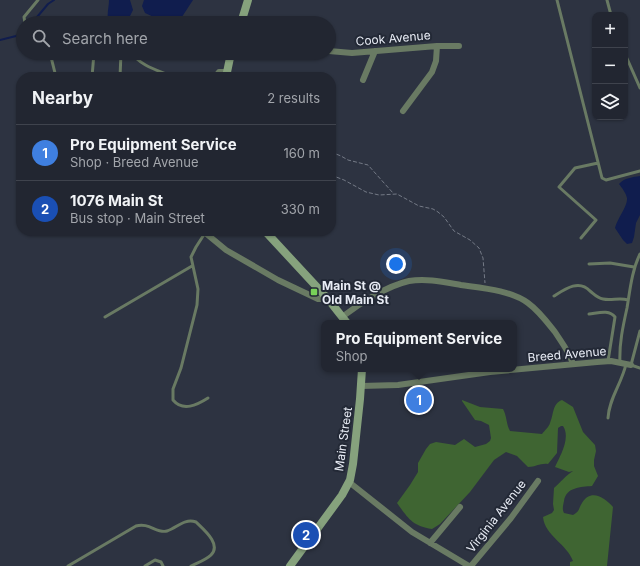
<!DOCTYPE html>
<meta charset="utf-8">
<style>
body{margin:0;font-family:Inter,sans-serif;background:#2e323d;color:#f1f3f6}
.controls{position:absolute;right:12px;top:12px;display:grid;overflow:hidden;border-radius:8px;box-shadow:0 1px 3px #0004}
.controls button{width:36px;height:36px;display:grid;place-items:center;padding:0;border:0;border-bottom:1px solid #3f434d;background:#222631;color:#f1f3f6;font:20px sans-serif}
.you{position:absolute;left:396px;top:264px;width:14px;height:14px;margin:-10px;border:3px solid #fff;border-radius:50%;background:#1a73e8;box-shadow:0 0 0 6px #1a73e833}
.badge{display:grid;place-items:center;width:26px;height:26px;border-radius:50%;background:#78d158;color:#fff;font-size:13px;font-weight:700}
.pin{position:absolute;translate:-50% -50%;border:2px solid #fff;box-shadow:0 1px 4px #0006}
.popup{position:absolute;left:321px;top:320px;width:196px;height:52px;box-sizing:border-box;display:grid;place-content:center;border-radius:8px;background:#222631;filter:drop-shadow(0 1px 3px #0005);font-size:13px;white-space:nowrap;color:#a2a5ab}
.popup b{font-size:15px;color:#f1f3f6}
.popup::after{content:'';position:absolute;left:50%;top:100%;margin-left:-8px;border:8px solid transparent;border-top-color:#222631}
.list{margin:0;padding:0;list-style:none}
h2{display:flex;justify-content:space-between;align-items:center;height:52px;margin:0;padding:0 16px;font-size:17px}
h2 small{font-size:13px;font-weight:400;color:#a2a5ab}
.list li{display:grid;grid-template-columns:26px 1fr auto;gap:12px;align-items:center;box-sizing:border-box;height:56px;padding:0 16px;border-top:1px solid #3f434d}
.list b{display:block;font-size:15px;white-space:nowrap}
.list p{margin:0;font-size:13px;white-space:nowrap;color:#a2a5ab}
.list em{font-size:13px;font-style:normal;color:#a2a5ab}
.icon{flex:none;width:22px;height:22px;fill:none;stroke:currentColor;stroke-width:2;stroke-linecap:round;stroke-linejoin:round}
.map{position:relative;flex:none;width:640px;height:566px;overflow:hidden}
.search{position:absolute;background:#222631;box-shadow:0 1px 3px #0004;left:16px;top:16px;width:320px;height:44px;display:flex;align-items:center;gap:10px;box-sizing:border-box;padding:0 14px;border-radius:22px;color:#a2a5ab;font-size:15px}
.panel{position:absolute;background:#222631;box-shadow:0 1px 3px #0004;left:16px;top:72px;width:320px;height:164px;border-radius:16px}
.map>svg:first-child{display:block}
</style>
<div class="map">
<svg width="640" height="566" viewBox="0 0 640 566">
<rect width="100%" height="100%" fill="#2d3341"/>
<path fill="#3f6532" d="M462,400L480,407L503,409C507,416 506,424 510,431L542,434C545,430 549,427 550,423C554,414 552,404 562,400L573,407L583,432L595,445L596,451L594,460V466L598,476L592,486C581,487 566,487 564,501C563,506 562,509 564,513L573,515C581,510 578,509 582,503C591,488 605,498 613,507L607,566H570V562L573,561C567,544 545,536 543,517L552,513L554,510L553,504L554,488C561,482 565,476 573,471L569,472L555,467C560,456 571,438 563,426H561L558,428L557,453L548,464C540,463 536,467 528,467L517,456L506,452L494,460L470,492L440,524L432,529C412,526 408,518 397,503L410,485L418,472V463L426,449L430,444L436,442L455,445L464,439L475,447L486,444L490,441L491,438L489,425L481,421L475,420L462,401Z"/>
<path fill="#101d4e" d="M109,0H130L133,10L128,20L122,23H109C106,15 109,8 109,0Z
M144,0H193L178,23H160L156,18L145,13L142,6Z
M640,176V215L636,223L634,237L632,243L627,244L623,240L615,228C617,219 628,206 627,198C626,193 622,188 619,184C624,178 633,177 640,176Z"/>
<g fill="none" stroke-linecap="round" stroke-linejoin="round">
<path stroke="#101d4e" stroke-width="2" d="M32,23L48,4L54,0
M0,40L16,36L23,33"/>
<path stroke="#747a86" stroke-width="1" stroke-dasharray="4 2" stroke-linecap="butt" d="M331,152L341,156L348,160L368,165L393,193
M331,175L344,180L366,192L379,195L397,194L419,206L433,209L438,212L444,217L454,231L470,240L479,248L483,258L485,283"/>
<path stroke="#697a63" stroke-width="3" d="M557,0L602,178L606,180L640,171
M607,0L611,15
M25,23L24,17L38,0
M50,53L56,77
M132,53C140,66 160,71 173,77
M625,54L640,88
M92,77L94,53
M120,77L121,53
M205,233L196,247L191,257L198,289L197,305L181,368L173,389V400C183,412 197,405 208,398
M581,238L596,220L559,187L575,168L598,163
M589,264L610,263L634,267
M554,296C565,289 579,279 590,291C594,294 597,298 603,299C612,301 619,297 628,300
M589,314C598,313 609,309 615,317L608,361
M105,317L192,266
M640,331L631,365L640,368
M620,363C619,344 623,326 627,308C630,290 632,270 640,254
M608,418C609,398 622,383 626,364
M68,566L136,526C149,522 157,534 167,531C177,528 184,518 196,522C203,529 222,544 211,555C206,560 197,563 191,566
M145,566L155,560L161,562L163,566"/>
<path stroke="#697a63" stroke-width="6" d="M329,51L352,53L437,46H459
M215,77L219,72H227
M363,80L375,51
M403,111L432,72L436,61L437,46
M203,231L226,250L278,280L318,299H328
M342,317C360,303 387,286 409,281C426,278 444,282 461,285C482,288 510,290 528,303C539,311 547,322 555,332C562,343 569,351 573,364
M361,386L398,385L490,372L597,362L611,361L631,365
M349,482L412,532L469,566
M430,543L460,507
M471,566L511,518L538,481"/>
<path stroke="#86a27d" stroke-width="8" d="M241,23L248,0
M226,77L231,53
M265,231L328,299L347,323
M290,566L342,495L350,480L353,464L360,399L362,369"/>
</g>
<rect fill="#78d158" stroke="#232936" stroke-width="1.5" x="310" y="288" width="8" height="8" rx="2"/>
<g text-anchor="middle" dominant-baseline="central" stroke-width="4" stroke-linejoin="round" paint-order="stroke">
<g font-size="12" fill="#e8ecf5" stroke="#232936">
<text transform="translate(393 38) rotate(-5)">Cook Avenue</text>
<text transform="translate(567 354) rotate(-5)">Breed Avenue</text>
<text transform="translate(343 439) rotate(-82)">Main Street</text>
<text transform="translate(496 516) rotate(-52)">Virginia Avenue</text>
</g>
<g font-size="12" font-weight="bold" fill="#e8ecf5" stroke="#232936" text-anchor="start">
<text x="322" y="285">Main St @<tspan x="322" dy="14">Old Main St</tspan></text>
</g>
</g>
</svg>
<div class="controls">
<button>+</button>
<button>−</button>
<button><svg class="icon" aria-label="layers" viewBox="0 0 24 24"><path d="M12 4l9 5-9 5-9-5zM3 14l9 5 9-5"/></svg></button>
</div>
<div class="you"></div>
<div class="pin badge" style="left:419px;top:400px;background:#3f7fe0">1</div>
<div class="popup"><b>Pro Equipment Service</b>Shop</div>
<div class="pin badge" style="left:306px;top:535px;background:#1a4fb4">2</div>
<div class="search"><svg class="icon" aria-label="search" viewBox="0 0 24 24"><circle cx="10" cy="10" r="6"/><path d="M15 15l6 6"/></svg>Search here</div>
<section class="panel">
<h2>Nearby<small>2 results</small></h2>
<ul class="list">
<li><span class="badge" style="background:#3f7fe0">1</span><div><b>Pro Equipment Service</b><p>Shop · Breed Avenue</p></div><em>160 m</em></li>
<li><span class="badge" style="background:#1a4fb4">2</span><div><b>1076 Main St</b><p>Bus stop · Main Street</p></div><em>330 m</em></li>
</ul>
</section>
</div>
